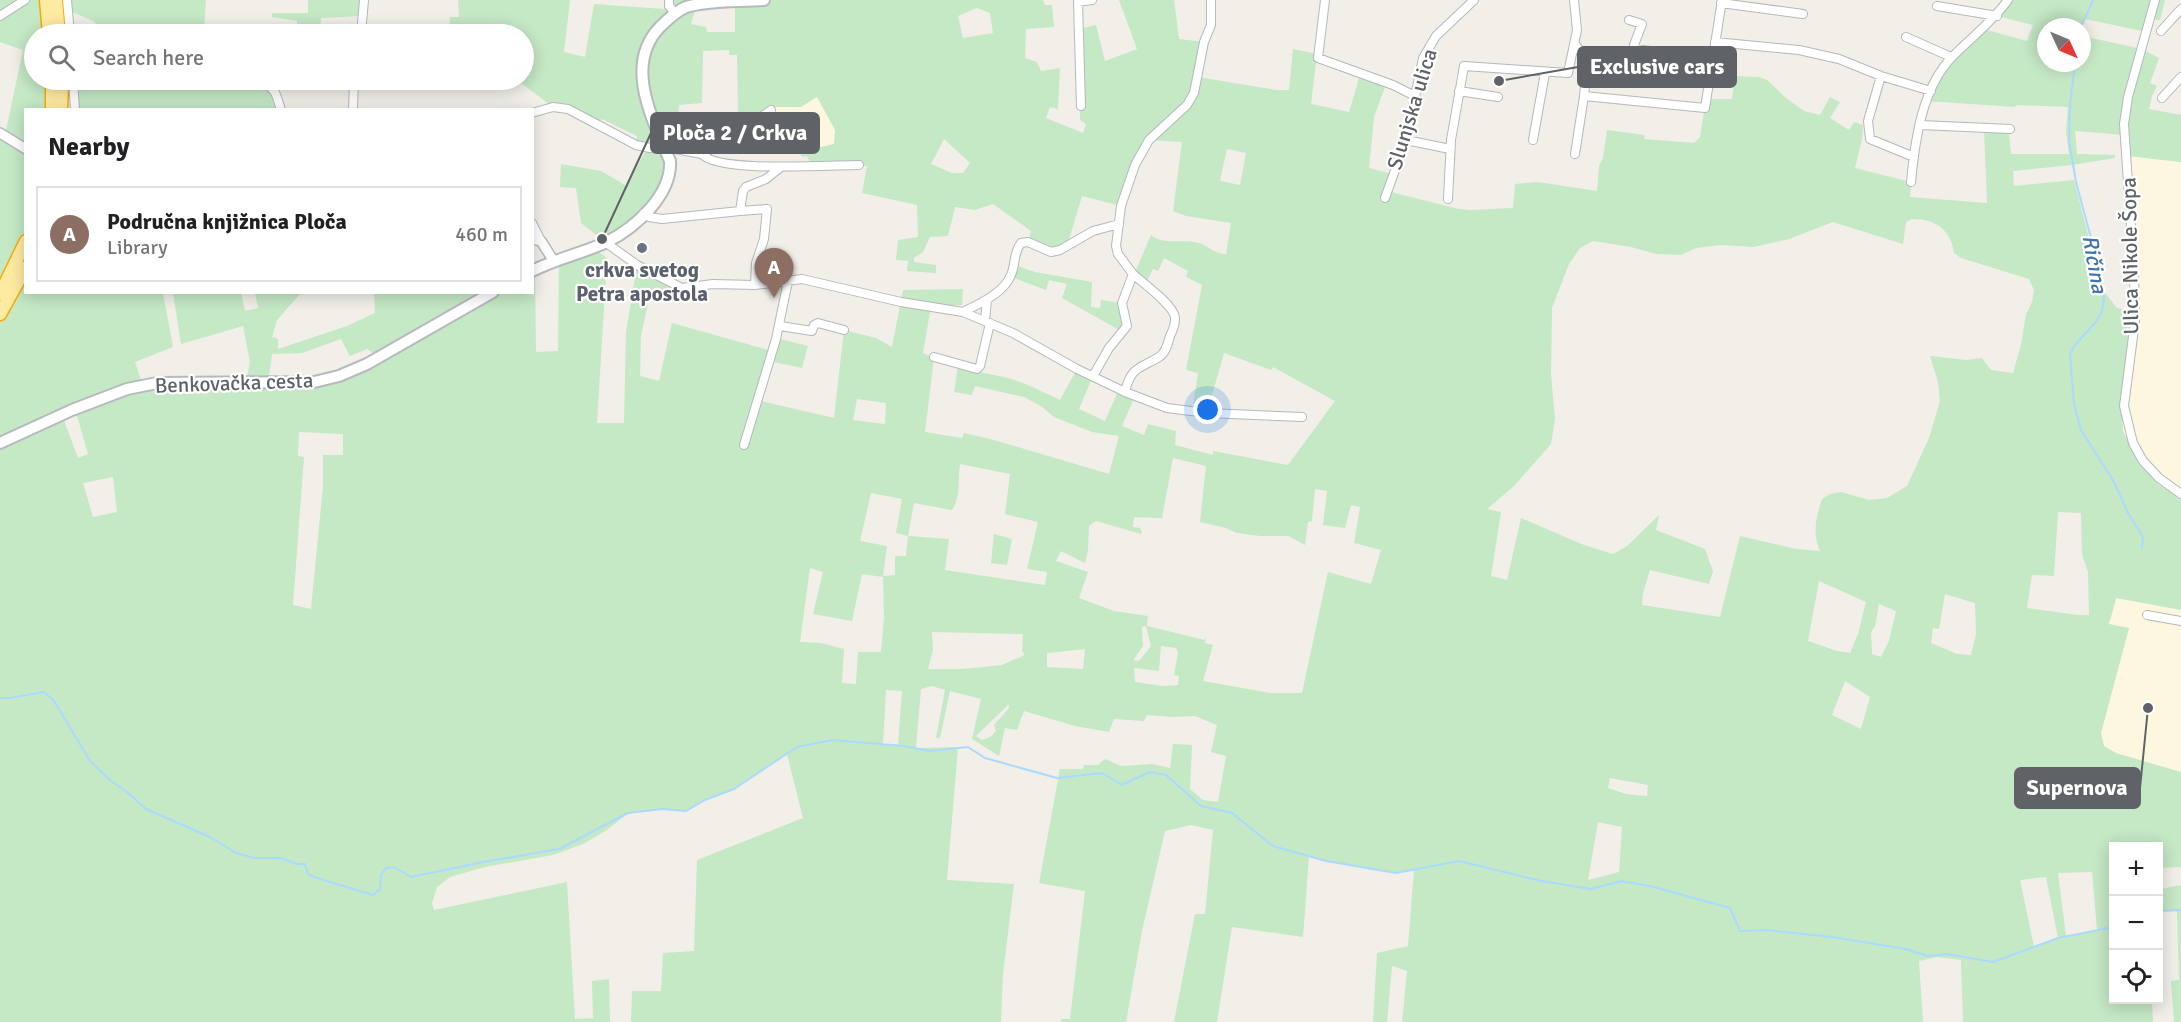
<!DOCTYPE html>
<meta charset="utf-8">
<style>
body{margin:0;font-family:Signika,sans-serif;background:#f6f6f6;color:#202124}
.controls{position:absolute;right:18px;bottom:18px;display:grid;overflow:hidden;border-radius:0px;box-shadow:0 3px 15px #0003}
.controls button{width:54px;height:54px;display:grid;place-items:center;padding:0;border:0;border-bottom:2px solid #e0e0e0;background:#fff;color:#202124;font:30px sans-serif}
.compass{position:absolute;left:2037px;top:18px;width:54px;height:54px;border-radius:50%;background:#fff;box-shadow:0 3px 15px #0003;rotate:134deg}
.you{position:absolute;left:1208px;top:410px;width:21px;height:21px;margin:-15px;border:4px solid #fff;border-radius:50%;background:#1a73e8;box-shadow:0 0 0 9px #1a73e833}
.badge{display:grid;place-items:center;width:39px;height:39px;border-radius:50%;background:#1a73e8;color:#fff;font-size:20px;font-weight:700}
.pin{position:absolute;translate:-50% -50px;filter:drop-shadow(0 2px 3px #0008)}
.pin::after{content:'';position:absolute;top:32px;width:21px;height:18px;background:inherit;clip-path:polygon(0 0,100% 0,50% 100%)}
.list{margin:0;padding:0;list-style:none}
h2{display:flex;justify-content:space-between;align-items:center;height:78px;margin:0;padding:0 24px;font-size:26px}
h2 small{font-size:20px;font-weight:400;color:#757577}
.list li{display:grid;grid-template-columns:39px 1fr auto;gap:18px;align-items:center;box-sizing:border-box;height:96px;margin:0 12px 12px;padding:0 12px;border:2px solid #e0e0e0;border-radius:0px}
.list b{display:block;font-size:22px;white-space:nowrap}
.list p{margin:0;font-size:20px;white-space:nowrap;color:#757577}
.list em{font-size:20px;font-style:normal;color:#757577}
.icon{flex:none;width:33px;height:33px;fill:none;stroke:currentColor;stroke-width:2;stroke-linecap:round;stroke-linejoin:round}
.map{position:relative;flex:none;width:2181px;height:1022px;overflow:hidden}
.search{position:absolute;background:#fff;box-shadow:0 3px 15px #0003;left:24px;top:24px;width:510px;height:66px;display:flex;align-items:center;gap:15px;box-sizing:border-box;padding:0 21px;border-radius:33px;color:#757577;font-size:22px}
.panel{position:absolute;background:#fff;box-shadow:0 3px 15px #0003;left:24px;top:108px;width:510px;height:186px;border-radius:0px}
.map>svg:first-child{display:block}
</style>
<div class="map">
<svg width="2181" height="1022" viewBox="0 0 2181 1022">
<rect width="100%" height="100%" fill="#f1efe8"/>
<path fill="#fef7e0" d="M817,96L836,130L834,144L798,152L768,107H801Z
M2123,155L2181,162V499L2159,485L2140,465L2123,431L2122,413L2130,310Z
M2117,598L2181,610V772L2116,754L2104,746L2101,733L2129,628L2109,624Z"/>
<path fill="#c5e8c5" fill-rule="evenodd" d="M0,0H206L204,28L271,33L106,34L93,21L68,10L53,14L54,34H34V80H56L55,109L26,110V292L163,293L173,347L135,362L143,386L246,383L250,362L243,326L181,344L173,293H241L245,311L258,308L255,293H301L277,320L272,337L278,339V349L347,326L375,313L374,293H376L532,292L533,271L535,270L536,352L558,351L559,258L596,250L607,258L597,423H624L626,332L637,265L670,283L678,302L651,290L641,335L640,376L659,381L672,323L772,351L780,339L808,346L802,368L769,361L757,400L834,418L844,330L876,338L892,347L903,290L963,289L962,305L931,306L923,353L934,358L925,432L962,438L964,433L994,440L1109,474L1119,436L1092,432L1054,417L1041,406L1024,397L975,386L972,395L954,392L958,366C975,372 991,374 1008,378C1026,383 1043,392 1060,400L1077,369L1093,376L1079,409L1105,421L1119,389L1135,396L1122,426L1144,435L1148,424L1176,431L1175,445L1213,455V451L1288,465L1335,401L1273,367L1271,370L1224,353L1207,413L1192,412L1198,373L1186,370L1202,285L1186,277L1188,271L1164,258L1158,271L1153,269L1145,285L1133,282L1124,303L1123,332L1062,298L1067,284L1049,280L1046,290L1011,277L1014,265L1035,272L1092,282L1091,307L1100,308L1101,300L1122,303L1151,235C1165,246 1183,238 1199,243C1210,247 1214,254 1226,254L1231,223L1186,216L1173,211L1182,142L1149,140L1121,206L1082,196L1067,246L1060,250L1028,242L1031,231L993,204L975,210L955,207L948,236L930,237L923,252L914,258V262L936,265V273L907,271L908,261L896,260L898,240L918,237L917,205L862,193L867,166L811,165L807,156L803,157L798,152L834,144L835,130L817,97L801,107H768L741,126L738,112L737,55H729V50L703,51L702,103L679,105L677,143L665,147L670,161L661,195L605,242L581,223L576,188L560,187L561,164L601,171L627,186L647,148L636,145L637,136L602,119L597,126L568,109L553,107L517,80H524V34H429V31H449L450,17H459L458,0H570L564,52L585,57L594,4L664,9L668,0H1043L1045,5H1052L1054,27L1026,29L1025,58L1037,62L1041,71L1060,68L1058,109L1050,107L1046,118L1083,133L1086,124L1080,120L1079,29L1096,25L1105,61L1137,49L1119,0H1174L1179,39L1204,42L1198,77L1276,90H1289L1293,49L1317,54L1311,104L1349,112L1360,75L1386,84L1374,117L1369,168L1392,174L1387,191L1459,209L1470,210L1513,208L1515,184L1538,182L1597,191L1599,166L1603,158L1607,130L1645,135L1644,139L1694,143L1700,137L1706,99H1732L1735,76L1759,77L1767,80L1786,98L1804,111L1820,115L1830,97L1840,102L1830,118L1849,130L1854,122L1863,125L1862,139L1855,168L1911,182L1910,197L1987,203L1984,130L2009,133L2011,154H2069L2066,131L2068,107L2016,105L2015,107L1927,101L1937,77L1983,29L2027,41L2033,25L1997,16L2008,0H2165L2160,20L2150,19L2147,32L2085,19L2081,27H2046V63H2082V36L2142,49L2159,58L2150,83L2157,86L2152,96L2149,109L2181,115V162L2127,156L2125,135L2075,131L2077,154L2115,155V158L2072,165L2013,171L2014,186L2074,180L2102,289L2117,308L2130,310L2122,413L2123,431L2140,465L2159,485L2181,499V610L2116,598L2109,624L2129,628L2101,733L2104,746L2116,753L2181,772V867L2159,868L2158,846H2114V1000H2152L2153,1022H1963L1961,960L1937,957L1919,961L1923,1022H1402L1407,971L1392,966L1387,1022H1373L1377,953L1408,946L1414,870L1396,873L1326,861L1309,856L1303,937L1232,927L1217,1022H1174L1195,914H1205L1213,830L1191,825L1165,831L1142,931L1126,1022H1061V1019H1070L1085,891L1039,883L1060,769H1083L1084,765H1098L1105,759L1121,766L1152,764L1170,768L1173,744L1192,745L1190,789L1203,800L1218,802L1226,756L1211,752L1217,725L1195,716L1174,717L1147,715L1144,721L1114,719L1109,732L1075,726L1024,711L1017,730L1005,728L999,756L972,739L981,699L950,691L940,738H936L945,690L932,686L921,689L916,748L958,747L947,880L1014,884L1003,974L1001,1022H631L632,991H661L663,953L694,951L697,860L803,818L787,754L734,789L705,800L686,811L662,809L628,813L607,830L583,844L553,855L485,867L450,877L437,887L432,903L434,910L567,882L575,1019L593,1018L592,981L609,979L610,1022H0V133L5,135L23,50L0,42ZM735,2V32H707L706,27L691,24L697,5ZM977,8L990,13L993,33L963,38L958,16ZM944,139L970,163L963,173H952L931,164ZM1227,149L1246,153L1240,185L1220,181ZM1912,219C1935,219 1951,229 1954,253L1961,258L2029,279L2034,290L2032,302L2026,314L2021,345L2013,373L1991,370L1982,358L1966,360L1930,356L1938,382L1940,401L1929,438L1907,486L1887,498L1869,500L1841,492L1830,494L1822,499C1816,518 1812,533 1820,551L1796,549L1740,536L1720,617L1642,605L1643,593L1650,570L1709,584L1713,571L1705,549L1656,530L1659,515L1627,546L1613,554L1584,545L1521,518L1507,580L1491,576L1501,512L1487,509L1514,486L1551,444L1555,419L1551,374L1552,308L1569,264L1580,248L1593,241L1631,247L1656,254L1681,255L1696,248L1721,245L1754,247L1789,239L1833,222L1903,244L1906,222ZM341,339L350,356L367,349L379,357L314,382L268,383L272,354L302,353ZM857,399L886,403L885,424L853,420ZM75,409L88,454L78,458L62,415ZM299,432L343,434V455H323V486L311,609L293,605L304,457L298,456ZM1173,458L1206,466L1200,522L1226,528L1237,533L1260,536H1288L1305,545L1308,522L1312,521L1315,489L1327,491L1323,525L1345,528L1351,505L1360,507L1354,543L1381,550L1371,584L1328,572L1302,693H1270L1203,681L1213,645L1205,643L1207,635L1205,640L1147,626L1148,616L1114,611L1079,598L1088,572L1056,561L1061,551L1085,563L1088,550L1089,526L1096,521L1141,534L1142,532L1140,528L1133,527L1134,517L1162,518ZM960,464L1010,474L1005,514L1038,522L1027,569L1047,572L1045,585L945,570L949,539L908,536L914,503L952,510C962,493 957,483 960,464ZM113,477L117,512L93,517L83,483ZM871,493L902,499L896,533L908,536L906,556H895V575L883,576L887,546L860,541ZM2058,512L2081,513L2082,554L2088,572L2089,615H2078L2027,608L2032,575L2054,576ZM810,568L823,572L813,614L852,621L862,574L883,577L884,617L881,652H858L856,684L842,683L844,649L821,643L800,642ZM1819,581L1866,602L1858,634L1850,653L1837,651L1808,641ZM1945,594L1975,603L1976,634L1971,655L1957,654L1931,643L1933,628L1939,629ZM1879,604L1896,611L1889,641L1881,657L1872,654L1871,632L1875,626ZM1146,626L1151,646L1140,660L1135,661L1134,659L1143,646L1142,627ZM932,632L1023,634L1022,651L1025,655L1002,665L964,669H928L933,650ZM1161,646L1176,648L1178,653L1174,675L1179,676L1178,685L1162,686L1135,682L1134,668L1159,671ZM1085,649L1083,669L1047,667V653ZM1845,681L1870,697L1861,729L1832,715ZM886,690L902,691L898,745L883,744ZM1009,704V708L994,725L996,731L990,737L982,740L976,736ZM1610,778L1648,785L1647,796L1626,794L1608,788ZM1598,822L1622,827L1619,872L1588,880ZM2092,872L2097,930L2066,936L2058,873ZM2046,877L2058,938L2034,947L2020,880Z
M308,0H364L362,16L321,18L320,34H297V21L272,17V13H308Z
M73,80H222C248,83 269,80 278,109H75Z
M994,534L1012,539L1007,565L991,563Z
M2181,885V1022H2174L2171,981L2179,980L2177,911H2163L2161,889Z"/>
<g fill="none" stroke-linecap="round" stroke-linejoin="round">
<path stroke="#aadaff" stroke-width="2" d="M2081,27L2093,0
M2075,63L2070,105L2069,141L2076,182L2096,257L2104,299L2102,311L2096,322L2074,346L2070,355L2074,404L2081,430L2114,482L2128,513L2143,537L2142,548
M0,698H10L44,692L54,701L90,761L111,781L127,792L146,809L210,837L236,853L255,858H281L296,864H305L308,874L314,877L373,895L380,889L381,875L386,868L394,867L411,877L483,862L559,849L628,813L662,809L686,811L705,800L734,789L797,747L832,740L904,746L929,751L968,747L985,758L1057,778L1102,773L1122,785L1149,772L1166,775L1201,806L1232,813L1273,846L1326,861L1396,873L1459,861L1541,881L1591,889L1621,881L1650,886L1730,908L1740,931L1767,930L1832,937L1906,949L1927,956L1947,954L1993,962L2058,938L2114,927
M2158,911L2181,910"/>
<g stroke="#b5b8bc" stroke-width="10">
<path id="minor" d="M67,0L70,34
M669,0V6L675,13
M1325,0L1318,58L1393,85L1415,96
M2155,0L2128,97L2124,124L2134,271L2135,321L2124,406L2133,443L2143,461L2159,478L2181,494
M1721,3L1803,14
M1937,6L1997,16
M0,16L25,0
M1629,20L1642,24L1634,45L1635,49L1712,59
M2161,31L2181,9
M361,34L364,0
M1906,37L1951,57
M1715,42L1799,50L1839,59L1881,76L1931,91
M1575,44C1590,62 1586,74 1584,96L1705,108L1722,0
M1881,76L1868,121L1870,139L1914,157
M73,80L75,110
M221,82C236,82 263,77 274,91C277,95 279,104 281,110
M1459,91L1498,97
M2162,98L2181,77
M1081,106L1078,2L1092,0
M353,110L354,80
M532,113L553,107L568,109L636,145L650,148L665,147L702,154L725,142L771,110
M1920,125L2010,129
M1406,140L1450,149
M1533,140L1545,73
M702,154C716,173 831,165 859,165
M1575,154L1584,96
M1911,182C1915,140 1922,87 1953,56C1972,37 1992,22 2008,0
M1385,198L1406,140L1423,58L1436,36L1474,0
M1448,199L1451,140L1464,66L1568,73L1577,30L1574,0
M740,211L767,209L764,239L756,263L755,285
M643,214L649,217L662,219L740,211L743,191L746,187L766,179L781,167
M532,223L541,241
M605,242L637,265L682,288L713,284L755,285L802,279L901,302L963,312L1013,333L1077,369L1125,392L1167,408L1207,413L1302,417
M963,312C979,304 1004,293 1011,275C1016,264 1013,253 1021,243L1028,242L1051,252L1060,250L1093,231L1119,224
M985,321L987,300
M780,326L812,331L814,325L818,323L844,330
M934,357L977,369L980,366L990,323
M1093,376L1109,348L1127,326L1122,303L1133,274L1118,254L1116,246L1121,206L1135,165L1149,140L1187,105L1194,93L1204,42L1211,25V0
M1125,392C1131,366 1140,369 1159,357C1166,353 1168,343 1170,336C1173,330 1177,321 1174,314C1167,300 1144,284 1133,274
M744,445L776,339L788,281
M2147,615L2181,621"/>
</g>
<g stroke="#b5b8bc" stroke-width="12">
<path id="tertiary" d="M0,133L26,149
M532,239L541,241L553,260"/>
</g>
<g stroke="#b6babf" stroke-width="14">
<path id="secondary" d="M532,271C558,258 583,253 607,242C636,227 672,195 670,161C653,120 623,65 660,27C667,20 676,11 686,7C710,0 739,2 764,0
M0,443L72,410L127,389L157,383L314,382L339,376L367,364L493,292"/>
</g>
<g stroke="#f9ab00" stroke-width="15">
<path id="trunk" d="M46,0L49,34
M56,0L59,34
M52,110V80
M61,110L62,80
M0,294L26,241
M0,314L26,267"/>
</g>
<use href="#minor" stroke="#fff" stroke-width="8"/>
<use href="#tertiary" stroke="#fff" stroke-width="9"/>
<use href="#secondary" stroke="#fff" stroke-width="10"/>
<use href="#trunk" stroke="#feeaa1" stroke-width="12"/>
</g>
<circle fill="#6b7280" stroke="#fff" stroke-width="2" cx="642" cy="248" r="6"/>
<g text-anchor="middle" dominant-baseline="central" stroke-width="4.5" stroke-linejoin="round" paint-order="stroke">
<g font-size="21" fill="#5f6368" stroke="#fff">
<text transform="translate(1412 109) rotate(-73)">Slunjska ulica</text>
<text transform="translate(2130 256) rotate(-91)">Ulica Nikole Šopa</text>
<text transform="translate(234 383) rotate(-2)">Benkovačka cesta</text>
</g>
<g font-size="21" font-weight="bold" fill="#5b616d" stroke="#fff">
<text x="642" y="270">crkva svetog<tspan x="642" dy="24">Petra apostola</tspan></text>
</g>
<g font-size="22" font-style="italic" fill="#4174aa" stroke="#fff">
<text transform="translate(2095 264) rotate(80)">Ričina</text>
</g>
</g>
<path fill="none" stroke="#5f6368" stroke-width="2" d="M1499 81L1578 67M602 239L651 133M2148 708L2140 788"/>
<g fill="#5f6368" stroke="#fff" stroke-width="2">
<circle cx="1499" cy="81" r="6"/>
<circle cx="602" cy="239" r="6"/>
<circle cx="2148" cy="708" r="6"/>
</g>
<g fill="#5f6368" stroke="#5f6368" stroke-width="2">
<rect x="1578" y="47" width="158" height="40" rx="6"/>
<rect x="651" y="113" width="168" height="40" rx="6"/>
<rect x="2015" y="768" width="125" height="40" rx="6"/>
</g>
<g font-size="22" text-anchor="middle" font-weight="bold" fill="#fff">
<text x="1657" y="74">Exclusive cars</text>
<text x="735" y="140">Ploča 2 / Crkva</text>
<text x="2077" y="795">Supernova</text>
</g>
</svg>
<div class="controls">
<button>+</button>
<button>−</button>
<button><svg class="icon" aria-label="locate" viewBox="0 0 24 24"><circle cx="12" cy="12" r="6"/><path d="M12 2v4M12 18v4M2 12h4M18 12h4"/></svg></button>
</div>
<svg class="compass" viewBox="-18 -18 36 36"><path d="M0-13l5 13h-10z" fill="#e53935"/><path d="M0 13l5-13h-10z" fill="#757577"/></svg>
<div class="you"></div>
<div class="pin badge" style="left:774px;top:298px;background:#8d6e63">A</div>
<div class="search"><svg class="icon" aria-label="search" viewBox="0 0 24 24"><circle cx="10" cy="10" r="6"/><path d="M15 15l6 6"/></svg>Search here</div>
<section class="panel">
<h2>Nearby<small></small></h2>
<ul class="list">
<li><span class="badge" style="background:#8d6e63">A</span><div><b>Područna knjižnica Ploča</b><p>Library</p></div><em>460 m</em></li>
</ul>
</section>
</div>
